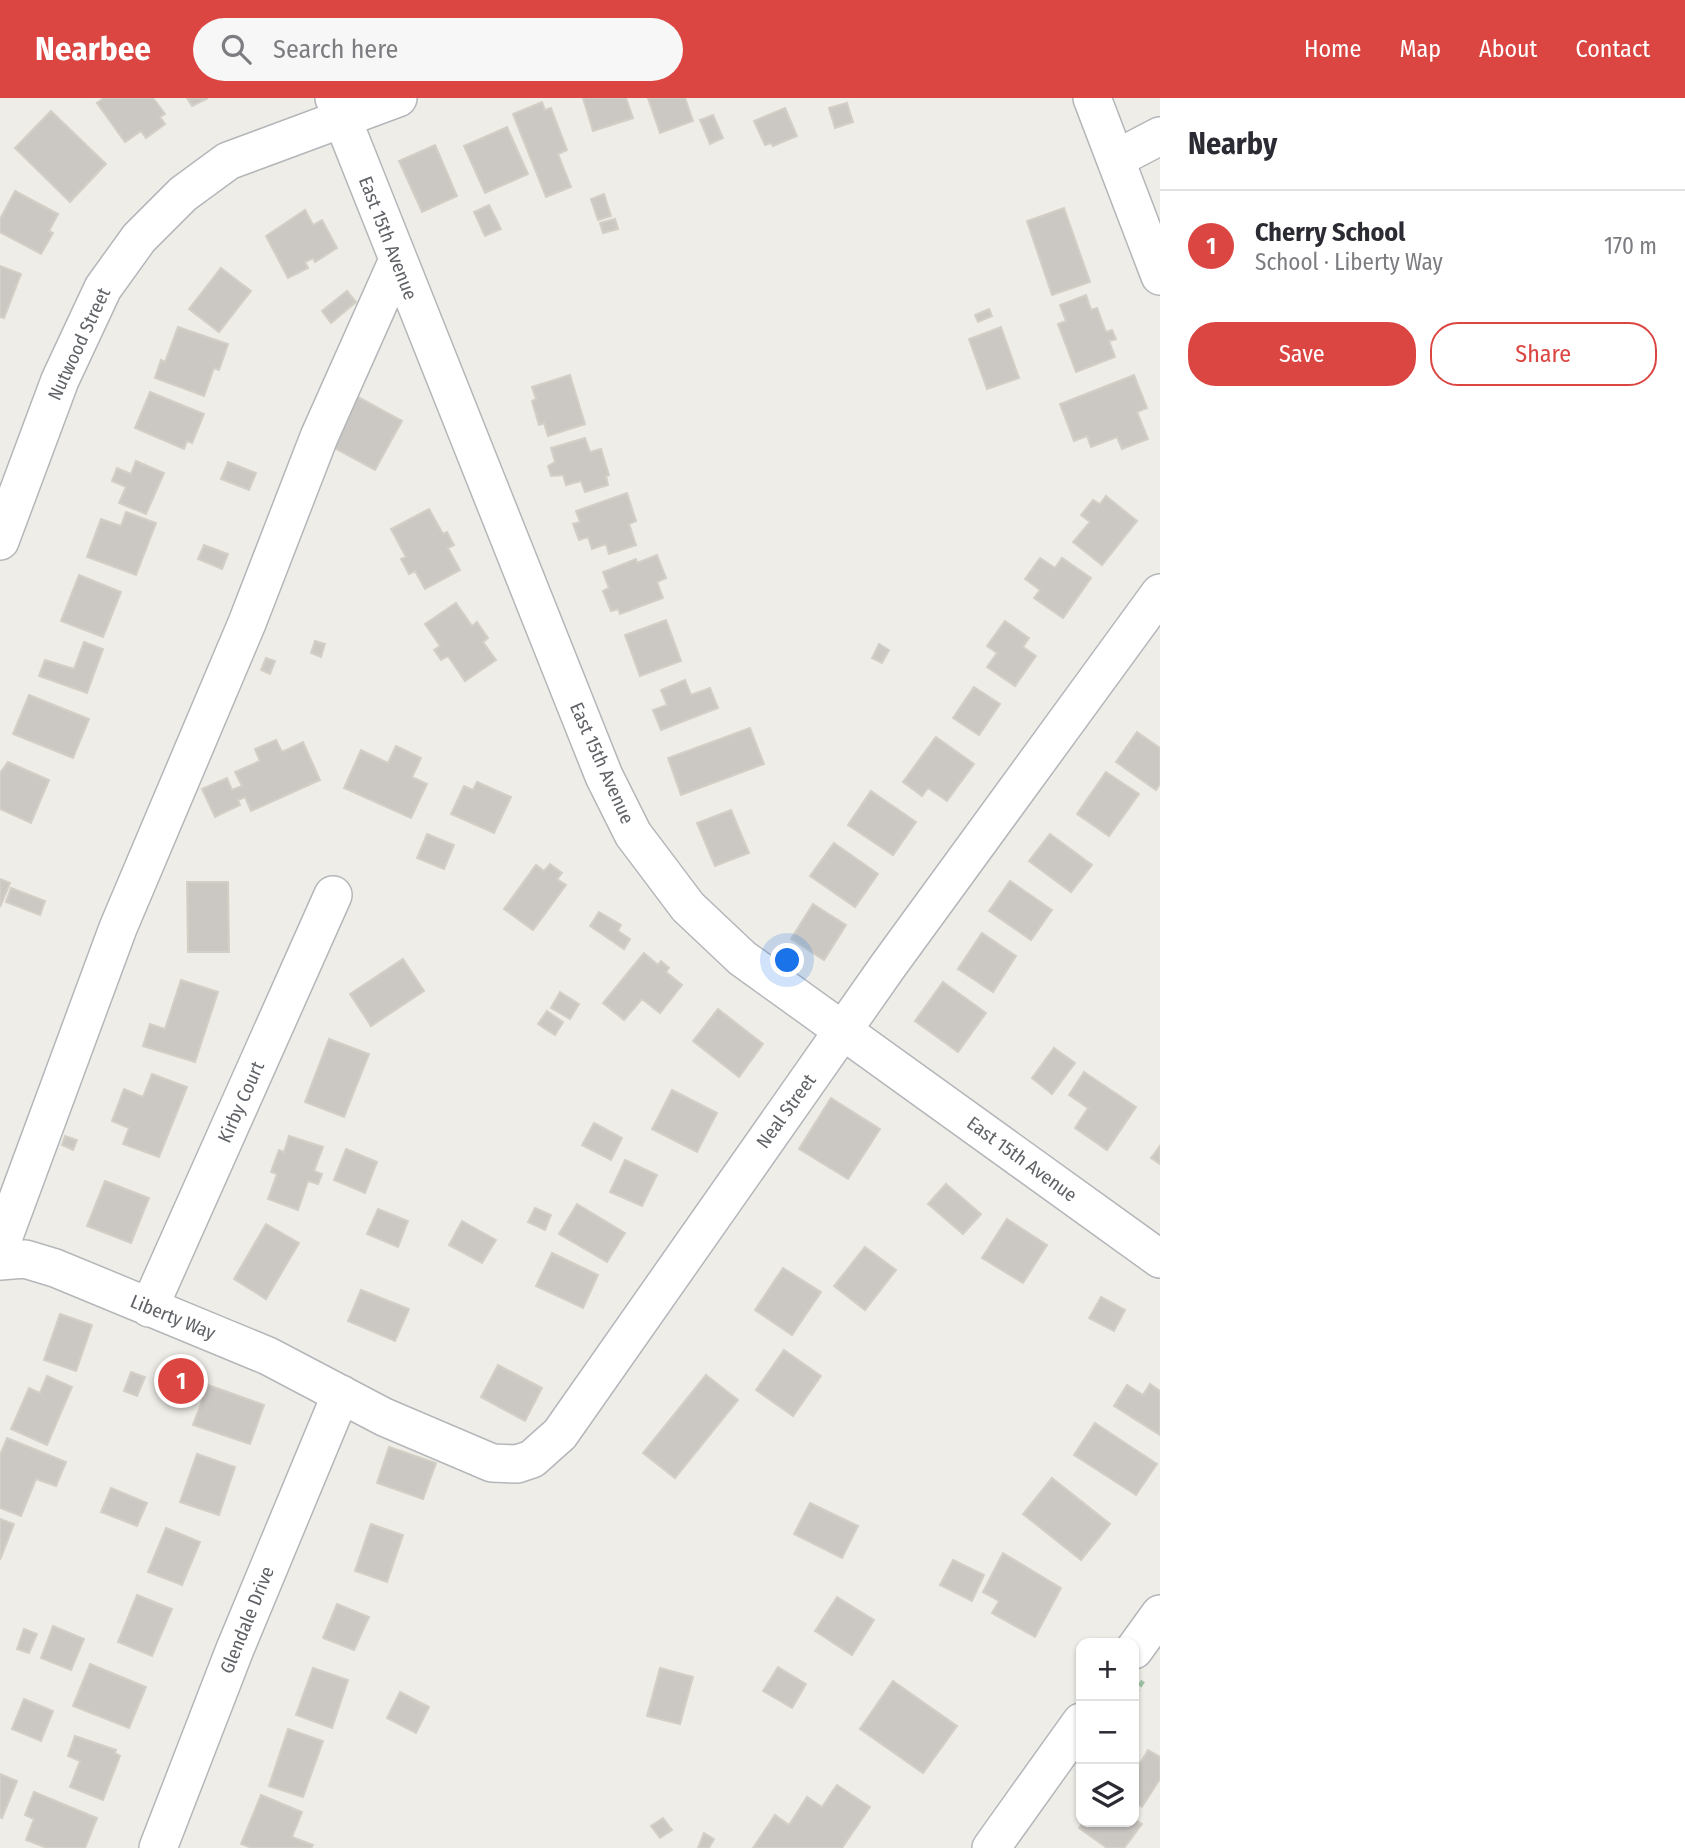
<!DOCTYPE html>
<meta charset="utf-8">
<style>
body{margin:0;font-family:"Fira Sans Condensed",sans-serif;background:#f7f7f7;color:#2b2b33}
.controls{position:absolute;right:21px;bottom:21px;display:grid;overflow:hidden;border-radius:14px;box-shadow:0 2px 5px #0004}
.controls button{width:63px;height:63px;display:grid;place-items:center;padding:0;border:0;border-bottom:2px solid #e1e1e2;background:#fff;color:#2b2b33;font:35px sans-serif}
.you{position:absolute;left:788px;top:863px;width:24px;height:24px;margin:-18px;border:5px solid #fff;border-radius:50%;background:#1a73e8;box-shadow:0 0 0 10px #1a73e833}
.badge{display:grid;place-items:center;width:46px;height:46px;border-radius:50%;background:#db4642;color:#fff;font-size:23px;font-weight:700}
.pin{position:absolute;translate:-50% -50%;border:4px solid #fff;box-shadow:0 2px 7px #0006}
.list{margin:0;padding:0;list-style:none}
h2{display:flex;justify-content:space-between;align-items:center;height:91px;margin:0;padding:0 28px;font-size:30px}
h2 small{font-size:23px;font-weight:400;color:#7c7c81}
.list li{display:grid;grid-template-columns:46px 1fr auto;gap:21px;align-items:center;box-sizing:border-box;height:112px;padding:0 28px;border-top:2px solid #e1e1e2}
.list b{display:block;font-size:26px;white-space:nowrap}
.list p{margin:0;font-size:23px;white-space:nowrap;color:#7c7c81}
.list em{font-size:23px;font-style:normal;color:#7c7c81}
.actions{display:flex;gap:14px;padding:21px 28px}
.actions a{flex:1;padding:16px 0;border:2px solid #db4642;border-radius:28px;text-align:center;font-size:24px;color:#db4642}
.actions .main{background:#db4642;color:#fff}
.icon{flex:none;width:38px;height:38px;fill:none;stroke:currentColor;stroke-width:2;stroke-linecap:round;stroke-linejoin:round}
.map{position:relative;flex:none;width:1160px;height:1750px;overflow:hidden}
header{display:flex;align-items:center;gap:42px;box-sizing:border-box;height:98px;padding:0 35px;background:#db4642;color:#fff}
header strong{font-size:33px}
nav{display:flex;gap:38px;margin-inline-start:auto;font-size:24px}
.search{width:490px;height:63px;background:#f7f7f7;display:flex;align-items:center;gap:18px;box-sizing:border-box;padding:0 24px;border-radius:38px;color:#7c7c81;font-size:26px}
main{display:flex}
aside{flex:1;background:#fff}
.map>svg:first-child{display:block}
</style>
<header>
<strong>Nearbee</strong>
<div class="search"><svg class="icon" aria-label="search" viewBox="0 0 24 24"><circle cx="10" cy="10" r="6"/><path d="M15 15l6 6"/></svg>Search here</div>
<nav><a>Home</a><a>Map</a><a>About</a><a>Contact</a></nav>
</header>
<main>
<div class="map">
<svg width="1160" height="1750" viewBox="0 0 1160 1750">
<rect width="100%" height="100%" fill="#efede7"/>
<path fill="#cbc8c4" stroke="#d4cfc6" stroke-width="2" d="M104,0H153L165,16L160,19L165,26L146,40L141,33L125,44L97,5Z
M187,0H208L192,8Z
M583,0H626L633,20L593,33Z
M648,0H685L693,23L660,35Z
M542,4L545,12L551,10L567,52L558,56L571,89L546,99L513,16Z
M847,5L853,24L835,30L829,10Z
M785,10L797,38L773,48L771,45L765,47L754,23Z
M51,13L106,66L70,104L15,50Z
M713,17L723,40L710,46L700,22Z
M507,29L528,76L485,95L464,48Z
M435,47L457,98L422,114L399,63Z
M15,93L58,116L49,133L53,135L41,156L0,134V121Z
M604,96L611,118L598,122L591,101Z
M489,107L501,131L485,138L474,114Z
M1064,110L1090,184L1052,197L1027,123Z
M305,112L313,127L322,122L337,150L315,164L313,160L305,164L308,170L288,180L266,138Z
M615,121L618,131L603,135L600,125Z
M0,168L21,176L4,220L0,219Z
M221,170L251,193L219,234L189,211Z
M347,193L356,204L331,225L322,213Z
M1086,197L1091,212L1097,210L1106,234L1112,232L1116,241L1109,243L1115,259L1076,274L1058,226L1066,223L1060,207Z
M989,211L992,218L978,224L975,217Z
M178,229L228,246L219,272L214,270L204,298L155,280L161,262L165,264Z
M1001,229L1019,280L987,291L969,241Z
M570,277L585,326L548,338L544,325L539,327L532,303L536,301L532,289Z
M1134,277L1147,310L1137,314L1148,341L1122,351L1117,339L1091,349L1087,338L1074,343L1060,306Z
M150,294L204,316L192,345L187,343L184,351L135,330Z
M358,299L402,323L375,372L331,348Z
M585,340L590,354L601,351L609,377L606,378L608,387L585,394L581,383L566,387L563,377L551,378L548,368L555,364L551,350Z
M136,363L164,375L146,416L119,405L126,389L112,383L117,370L131,376Z
M228,364L256,375L249,392L221,381Z
M627,395L636,423L629,426L636,447L609,456L606,446L592,451L588,439L579,442L573,426L580,424L576,413Z
M1106,398L1137,423L1102,467L1073,444L1090,424L1081,417L1093,402L1100,406Z
M429,411L443,436L447,434L454,447L448,450L460,472L425,491L415,473L409,476L401,461L406,459L391,431Z
M126,414L156,425L136,477L87,459L101,421L121,428Z
M204,447L228,456L222,471L198,461Z
M657,457L666,480L657,484L663,500L620,516L618,511L611,513L603,493L609,490L603,474L636,461L637,465Z
M1040,460L1055,470L1062,460L1091,480L1063,520L1034,500L1040,492L1025,481Z
M79,477L121,494L103,539L61,523Z
M456,505L472,528L477,524L488,540L483,544L496,562L465,583L448,558L441,562L434,552L440,548L425,526Z
M666,522L681,563L640,578L625,537Z
M1005,523L1029,540L1023,549L1036,558L1015,588L987,569L997,555L987,548Z
M315,543L325,546L321,559L311,555Z
M84,544L103,551L87,595L39,578L45,562L74,571Z
M879,546L889,552L882,565L872,560Z
M266,560L275,563L270,576L261,572Z
M685,582L691,597L710,590L718,610L661,632L653,612L667,607L661,592Z
M974,589L1000,606L979,637L953,620Z
M29,597L89,621L73,660L13,636Z
M750,630L764,666L681,697L668,660Z
M1137,634L1160,650V686L1156,692L1116,664Z
M936,639L974,666L947,703L928,690L922,698L903,684Z
M276,642L282,654L303,644L320,682L251,713L245,699L238,702L240,707L215,719L202,691L227,680L232,692L242,688L235,674L260,663L255,651Z
M396,648L421,660L412,679L427,686L411,720L344,690L361,652L388,665Z
M8,664L49,682L31,725L0,711V675Z
M1106,674L1139,696L1109,738L1077,716Z
M477,684L511,699L494,735L451,716L464,688L473,692Z
M871,693L916,724L893,757L848,727Z
M731,712L749,755L715,768L697,725Z
M427,736L454,747L444,771L417,760Z
M1050,736L1092,767L1071,794L1029,763Z
M834,745L878,776L855,809L810,778Z
M550,766L562,775L557,781L566,787L533,832L504,811L536,767L544,773Z
M0,781L10,785L0,809Z
M1010,783L1052,812L1031,842L989,813Z
M187,784H228L229,854H188Z
M11,790L45,803L40,817L6,804Z
M813,806L846,827L824,862L791,841Z
M599,814L621,827L618,833L630,841L624,851L590,828Z
M982,835L1016,858L993,894L958,871Z
M644,855L658,867L661,863L669,870L666,874L682,887L660,915L642,901L624,922L603,905Z
M403,861L424,893L371,928L350,896Z
M181,882L218,894L195,964L143,948L150,926L165,931Z
M943,884L986,915L958,954L915,923Z
M560,894L579,906L570,921L551,910Z
M718,911L763,946L739,979L693,943Z
M547,913L563,924L555,937L538,926Z
M329,941L369,956L344,1019L305,1004Z
M1054,950L1075,965L1052,996L1032,980Z
M1084,974L1136,1009L1107,1052L1075,1030L1088,1010L1069,997Z
M152,976L187,989L159,1059L123,1046L129,1030L112,1023L124,991L143,999Z
M672,992L717,1015L697,1054L652,1031Z
M831,1000L880,1031L848,1081L799,1051Z
M594,1025L622,1040L611,1062L582,1047Z
M65,1038L77,1042L73,1052L62,1047Z
M289,1038L323,1049L314,1073L322,1076L318,1086L308,1083L298,1112L268,1101L277,1076L271,1074L279,1052L284,1054Z
M1160,1048V1066L1151,1060Z
M346,1051L377,1064L365,1095L334,1082Z
M625,1062L657,1077L642,1108L610,1094Z
M105,1083L149,1100L131,1145L87,1128Z
M946,1086L981,1116L963,1136L928,1106Z
M577,1106L625,1135L607,1164L559,1136Z
M535,1110L551,1117L545,1132L528,1124Z
M378,1111L408,1123L398,1149L367,1136Z
M1007,1121L1047,1147L1023,1185L982,1160Z
M462,1123L496,1142L482,1165L449,1147Z
M266,1126L299,1145L266,1201L234,1181Z
M865,1149L896,1172L865,1212L834,1188Z
M552,1155L598,1177L583,1210L536,1188Z
M783,1170L821,1194L792,1237L755,1212Z
M361,1192L409,1211L395,1243L348,1223Z
M1101,1199L1125,1212L1114,1233L1089,1220Z
M60,1216L92,1227L76,1273L44,1262Z
M784,1252L821,1278L793,1318L756,1292Z
M498,1267L542,1290L525,1323L481,1299Z
M131,1274L145,1279L137,1298L124,1293Z
M706,1277L738,1302L675,1380L643,1355Z
M47,1278L72,1289L47,1347L11,1331L29,1290L40,1295Z
M1150,1286L1160,1293V1337L1114,1308L1127,1287L1143,1297Z
M208,1287L264,1307L250,1346L193,1327Z
M1095,1325L1157,1366L1136,1397L1074,1357Z
M7,1340L66,1364L56,1388L36,1381L21,1418L0,1410V1357Z
M389,1349L436,1365L423,1401L377,1385Z
M197,1356L235,1369L219,1417L180,1404Z
M1052,1380L1110,1426L1081,1462L1023,1416Z
M111,1390L147,1405L137,1428L101,1414Z
M810,1405L858,1428L842,1460L794,1436Z
M0,1421L14,1426L0,1462Z
M371,1426L403,1437L387,1484L355,1473Z
M166,1430L200,1444L182,1487L148,1474Z
M1003,1455L1061,1490L1035,1539L992,1515L999,1503L983,1494Z
M953,1462L984,1477L972,1503L940,1487Z
M137,1497L172,1511L152,1558L118,1544Z
M837,1499L874,1522L852,1557L815,1533Z
M337,1506L369,1519L354,1552L323,1540Z
M53,1528L84,1541L71,1572L41,1560Z
M24,1531L37,1536L29,1555L17,1551Z
M90,1566L146,1589L129,1630L73,1608Z
M778,1569L806,1586L792,1610L763,1593Z
M313,1570L348,1582L332,1630L296,1617Z
M660,1570L693,1579L680,1626L647,1618Z
M893,1583L957,1628L923,1675L860,1631Z
M400,1594L429,1609L416,1635L387,1620Z
M24,1601L53,1613L41,1643L12,1631Z
M288,1631L323,1643L303,1699L269,1688Z
M75,1638L116,1652L115,1655L120,1658L103,1702L70,1689L80,1663L68,1658Z
M1148,1652L1160,1659V1681L1142,1709L1134,1704V1675Z
M0,1676L17,1683L2,1720L0,1719Z
M837,1687L870,1709L842,1750H753L775,1717L789,1727L807,1699L822,1709Z
M34,1694L97,1720L85,1750H47L26,1742L34,1721L25,1717Z
M261,1697L302,1714L292,1739L313,1747L311,1750H252L241,1746Z
M663,1720L672,1732L660,1740L651,1728Z
M1134,1721L1142,1726L1124,1750H1107L1079,1730L1083,1724H1134Z
M704,1735L714,1741L709,1750H698Z"/>
<g fill="none" stroke-linecap="round" stroke-linejoin="round">
<g stroke="#b4b7ba" stroke-width="40">
<path id="minor" d="M334,0L604,678L633,736L688,809L742,860L1160,1161
M1092,0L1160,178
M1116,61L1160,38
M0,443L60,282L103,190L139,140L183,96L228,63L398,0
M0,1149L118,830L247,525L319,339L397,164
M0,1163L25,1161L55,1170L268,1258L384,1319L492,1365L517,1366L532,1361L560,1336L888,868L1160,495
M149,1210L333,797
M1134,1552L1160,1516
M158,1750L235,1551L341,1296
M991,1750L1081,1624"/>
</g>
<path stroke="#a0c5a8" stroke-width="4.5" stroke-dasharray="7 3.5" stroke-linecap="butt" d="M1134,1597L1143,1583"/>
<use href="#minor" stroke="#fff" stroke-width="37"/>
</g>
<g text-anchor="middle" dominant-baseline="central" stroke-width="7" stroke-linejoin="round" paint-order="stroke">
<g font-size="19" fill="#5f6266" stroke="#fff">
<text transform="translate(388 140) rotate(69)">East 15th Avenue</text>
<text transform="translate(79 246) rotate(-65)">Nutwood Street</text>
<text transform="translate(602 665) rotate(66)">East 15th Avenue</text>
<text transform="translate(241 1004) rotate(-66)">Kirby Court</text>
<text transform="translate(786 1013) rotate(-54)">Neal Street</text>
<text transform="translate(1022 1061) rotate(36)">East 15th Avenue</text>
<text transform="translate(173 1219) rotate(22)">Liberty Way</text>
<text transform="translate(247 1522) rotate(-68)">Glendale Drive</text>
</g>
</g>
</svg>
<div class="controls">
<button>+</button>
<button>−</button>
<button><svg class="icon" aria-label="layers" viewBox="0 0 24 24"><path d="M12 4l9 5-9 5-9-5zM3 14l9 5 9-5"/></svg></button>
</div>
<div class="you"></div>
<div class="pin badge" style="left:181px;top:1283px">1</div>
</div>
<aside>
<h2>Nearby<small></small></h2>
<ul class="list">
<li><span class="badge">1</span><div><b>Cherry School</b><p>School · Liberty Way</p></div><em>170 m</em></li>
</ul>
<div class="actions"><a class="main">Save</a><a>Share</a></div>
</aside>
</main>
